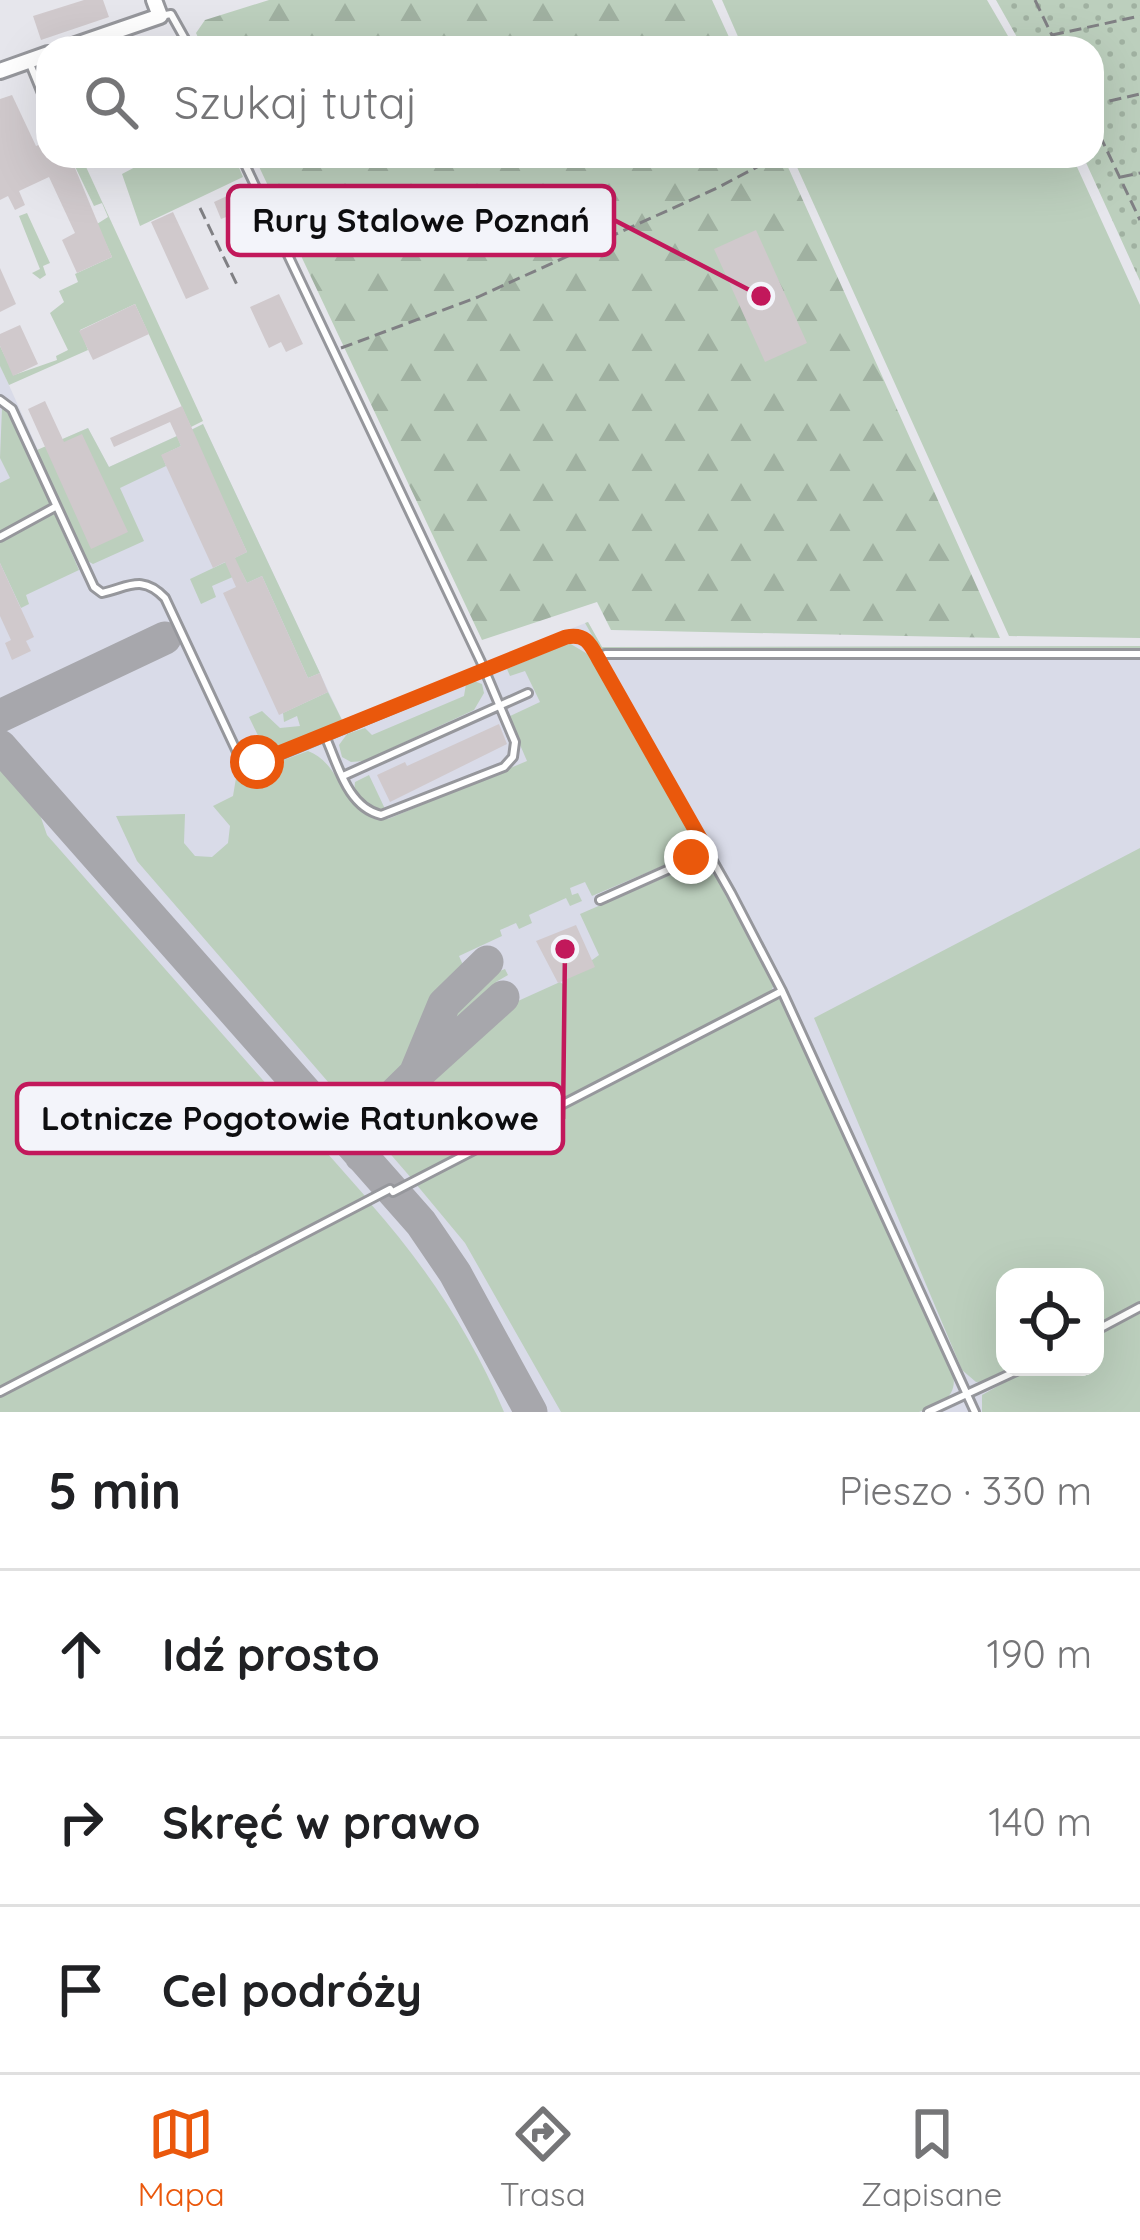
<!DOCTYPE html>
<html lang="pl">
<meta charset="utf-8">
<style>
body{margin:0;font-family:Quicksand,sans-serif;background:#f2f2f2;color:#202124}
.controls{position:absolute;right:36px;bottom:36px;display:grid;overflow:hidden;border-radius:24px;box-shadow:0 12px 48px #0002}
.controls button{width:108px;height:108px;display:grid;place-items:center;padding:0;border:0;border-bottom:3px solid #e0e0e0;background:#fff;color:#202124;font:60px sans-serif}
.stop{position:absolute;width:36px;height:36px;margin:-27px;border:9px solid #ea580c;border-radius:50%;background:#fff}
.stop.end{background:#ea580c;border-color:#fff;box-shadow:0 3px 12px #0008}
.list{margin:0;padding:0;list-style:none}
h2{display:flex;justify-content:space-between;align-items:center;height:156px;margin:0;padding:0 48px;font-size:51px}
h2 small{font-size:39px;font-weight:400;color:#757577}
.list li{display:grid;grid-template-columns:78px 1fr auto;gap:36px;align-items:center;box-sizing:border-box;height:168px;padding:0 48px;border-top:3px solid #e0e0e0}
.list b{display:block;font-size:45px;white-space:nowrap}
.list em{font-size:39px;font-style:normal;color:#757577}
.icon{flex:none;width:66px;height:66px;fill:none;stroke:currentColor;stroke-width:2;stroke-linecap:round;stroke-linejoin:round}
.map{position:relative;flex:none;width:1140px;height:1412px;overflow:hidden}
.search{position:absolute;background:#fff;box-shadow:0 12px 48px #0002;left:36px;right:36px;top:36px;height:132px;display:flex;align-items:center;gap:30px;box-sizing:border-box;padding:0 42px;border-radius:36px;color:#757577;font-size:45px}
.sheet{height:660px;background:#fff}
nav{display:flex;justify-content:space-around;align-items:center;box-sizing:border-box;height:168px;border-top:3px solid #e0e0e0;background:#fff;font-size:33px;color:#757577}
nav a{display:grid;justify-items:center;gap:6px}
nav .on{color:#ea580c}
.map>svg:first-child{display:block}
</style>
<div class="map">
<svg width="1140" height="1412" viewBox="0 0 1140 1412">
<defs>
<pattern id="forest-firs" width="22" height="20" patternUnits="userSpaceOnUse" patternTransform="scale(3)"><rect width="22" height="20" fill="#bccfbd"/><path d="M5 1l3.5 6h-7zM16 11l3.5 6h-7z" fill="#a0b1a1"/></pattern>
<pattern id="garden-dots" width="8" height="8" patternUnits="userSpaceOnUse" patternTransform="scale(3)"><rect width="8" height="8" fill="#bccfbd"/><path d="M2 2h.1M6 6h.1" fill="none" stroke="#a0b1a1" stroke-width="1.8" stroke-linecap="round"/></pattern>
</defs>
<rect width="100%" height="100%" fill="#e6e6ec"/>
<path fill="#d9dbe8" fill-rule="evenodd" d="M0,365L38,450L88,428L109,467L203,424L342,720L588,622L602,647L1140,646V1412H0ZM1005,1277H1095V1367H1005Z"/>
<path fill="#bccfbd" d="M722,0H987L1015,48H743Z
M70,156H81L203,421L191,427L135,304L80,330L88,350L9,385L0,366V346L14,375L57,360L56,356L68,350L50,313L64,302L59,291L78,282L75,274L112,257L97,224L108,217L102,203L94,206Z
M156,156H234L243,177L140,226L122,174Z
M792,156H1072L1140,305V638L1009,636Z
M27,213L50,263L43,266L46,275L40,279L32,273L40,269L19,216Z
M2,408L10,411L79,570L26,595L29,604L21,608L0,563V483L10,478L0,458Z
M203,424L320,673L308,678L262,576L247,583L242,573L212,586L216,597L201,604L190,579L247,552L191,430Z
M88,428L109,467L177,436L181,446L162,455L166,466L120,488L144,541L93,564L82,558L37,450Z
M588,622L602,647L1140,646V651H601L585,623Z
M569,643L591,656L689,830L690,846L679,859L592,896L585,882L570,888L572,895L578,893L582,901L570,906L566,898L529,915L532,923L519,929L516,923L500,930L502,936L459,956L463,965L485,957L492,974L505,969L508,975L496,982L507,1006L560,982L564,985L563,981L599,955L580,914L693,865L703,866L716,877L774,985L770,993L412,1179L137,861L116,816L185,814L184,843L195,856L212,857L228,843L230,826L213,806L233,796L236,778L308,751C345,765 342,819 388,819L527,761L508,717L540,702L525,671L510,676L507,669Z
M478,667L267,754L249,717L262,711L280,728L300,726L297,716L284,722L283,713L328,692L342,720Z
M474,681L482,684L484,693L474,710L364,761L351,762L342,757L339,745L347,734L365,728L372,735L464,696L466,684Z
M0,767L39,812L47,835L365,1196L0,1388Z
M369,775L386,811C369,811 352,800 355,782Z
M1140,848V1304L1095,1328V1277H1005V1367H1020L993,1381L976,1382L962,1370L814,1018Z
M773,998L781,1000L953,1374C958,1399 939,1404 919,1412H561L465,1243L416,1184Z
M370,1203C425,1265 472,1335 504,1412H0V1395Z
M1140,1311V1412H982V1395L1032,1367H1095V1334Z"/>
<path fill="url(#forest-firs)" d="M269,0H712L734,48H203L196,33L205,20Z
M254,156H783L1000,638L611,630L597,602L482,640Z"/>
<path fill="url(#garden-dots)" d="M996,0H1140V281L1083,156H1092V48H1023Z"/>
<g fill="none" stroke-linecap="round" stroke-linejoin="round">
<path stroke="#a7a7ac" stroke-width="33" d="M0,716L165,638
M0,746L421,1223L455,1273L531,1412
M421,1071L503,997
M361,1156L357,1131L415,1074L444,1004L487,962"/>
</g>
<path fill="#d0c9cc" d="M84,0H103L109,17L41,40L33,16Z
M12,95L36,146L48,141V156H70L112,257L77,273L62,240L75,233L49,177L19,191L25,205L15,210L8,196L0,200V99Z
M242,189L250,208L221,219L214,202Z
M173,212L209,289L186,299L151,222Z
M756,230L807,343L765,362L714,249Z
M0,268L16,304L0,312Z
M279,294L303,344L286,352L281,342L269,348L250,307Z
M135,304L149,334L93,360L79,331Z
M20,325L38,364L13,376L0,346V334Z
M45,401L64,442L82,434L128,532L91,549L28,409Z
M182,406L247,552L235,558L247,583L262,576L308,678L320,673L328,692L279,715L223,593L236,587L225,562L213,568L161,455L181,446L170,422L114,447L110,438Z
M0,563L34,637L26,641L31,651L12,660L5,643L11,640L0,616Z
M499,724L507,744L390,802L377,775L405,762L407,766Z
M576,925L595,967L558,983L536,941Z"/>
<g fill="none" stroke-linecap="round" stroke-linejoin="round">
<g stroke="#96979c" stroke-width="12">
<path id="service" d="M160,16L171,14L190,48
M30,64L48,108
M241,156L482,664L515,742L513,757L504,767L381,815C347,807 338,764 325,736
M0,400L12,409L94,587L102,593C129,587 142,574 165,598L238,754L246,762L270,759L566,637L579,636L588,641L731,893L782,991L975,1412
M0,537L55,507
M598,658L605,654H1140
M343,776L528,693
M600,900L685,862L701,840
M393,1192L782,991
M1095,1331L1140,1307
M0,1392L390,1189
M928,1412L1025,1367"/>
</g>
<g stroke="#96979c" stroke-width="20">
<path id="minor" d="M67,48L160,16L154,0
M0,71L48,54"/>
</g>
<path stroke="#808084" stroke-width="3" stroke-dasharray="12 6" stroke-linecap="butt" d="M1035,0L1058,48
M1052,35L1140,16
M1092,105L1140,94
M1092,119L1140,220
M1121,177L1140,173
M200,208L239,289
M341,348L478,297L717,188L778,156"/>
<use href="#service" stroke="#fff" stroke-width="6"/>
<use href="#minor" stroke="#fff" stroke-width="14"/>
</g>
<g fill="none" stroke-linecap="round" stroke-linejoin="round">
<path stroke="#ea580c" stroke-width="15" d="M257,762L566,637C585,633 590,643 598,658L701,840L691,857"/>
</g>
<path fill="none" stroke="#c2185b" stroke-width="4.5" d="M761 296L614 220M565 949L563 1119"/>
<g fill="#c2185b" stroke="#f3f4fa" stroke-width="4.5">
<circle cx="761" cy="296" r="12"/>
<circle cx="565" cy="949" r="12"/>
</g>
<g fill="#f3f4fa" stroke="#c2185b" stroke-width="4.5">
<rect x="228" y="186" width="386" height="69" rx="12"/>
<rect x="17" y="1084" width="546" height="69" rx="12"/>
</g>
<g font-size="33" text-anchor="middle" font-weight="bold" fill="#0e0e10">
<text x="421" y="232">Rury Stalowe Poznań</text>
<text x="290" y="1130">Lotnicze Pogotowie Ratunkowe</text>
</g>
</svg>
<div class="controls">
<button><svg class="icon" aria-label="locate" viewBox="0 0 24 24"><circle cx="12" cy="12" r="6"/><path d="M12 2v4M12 18v4M2 12h4M18 12h4"/></svg></button>
</div>
<div class="stop" style="left:257px;top:762px"></div>
<div class="stop end" style="left:691px;top:857px"></div>
<div class="search"><svg class="icon" aria-label="search" viewBox="0 0 24 24"><circle cx="10" cy="10" r="6"/><path d="M15 15l6 6"/></svg>Szukaj tutaj</div>
</div>
<section class="sheet">
<h2>5 min<small>Pieszo · 330 m</small></h2>
<ul class="list">
<li><svg class="icon" aria-label="ahead" viewBox="0 0 24 24"><path d="M12 20V5M6 11l6-6 6 6"/></svg><div><b>Idź prosto</b></div><em>190 m</em></li>
<li><svg class="icon" aria-label="right" viewBox="0 0 24 24"><path d="M7 20v-9h11M14 6l5 5-5 5"/></svg><div><b>Skręć w prawo</b></div><em>140 m</em></li>
<li><svg class="icon" aria-label="arrive" viewBox="0 0 24 24"><path d="M6 21V4h12l-3 4 3 4H6"/></svg><div><b>Cel podróży</b></div></li>
</ul>
</section>
<nav>
<a class="on"><svg class="icon" aria-label="map" viewBox="0 0 24 24"><path d="M3 6l6-2 6 2 6-2v14l-6 2-6-2-6 2zM9 4v14M15 6v14"/></svg>Mapa</a>
<a><svg class="icon" aria-label="directions" viewBox="0 0 24 24"><path d="M12 3l9 9-9 9-9-9zM9 14v-3h6M13 9l2 2-2 2"/></svg>Trasa</a>
<a><svg class="icon" aria-label="saved" viewBox="0 0 24 24"><path d="M7 4h10v16l-5-4-5 4z"/></svg>Zapisane</a>
</nav>
